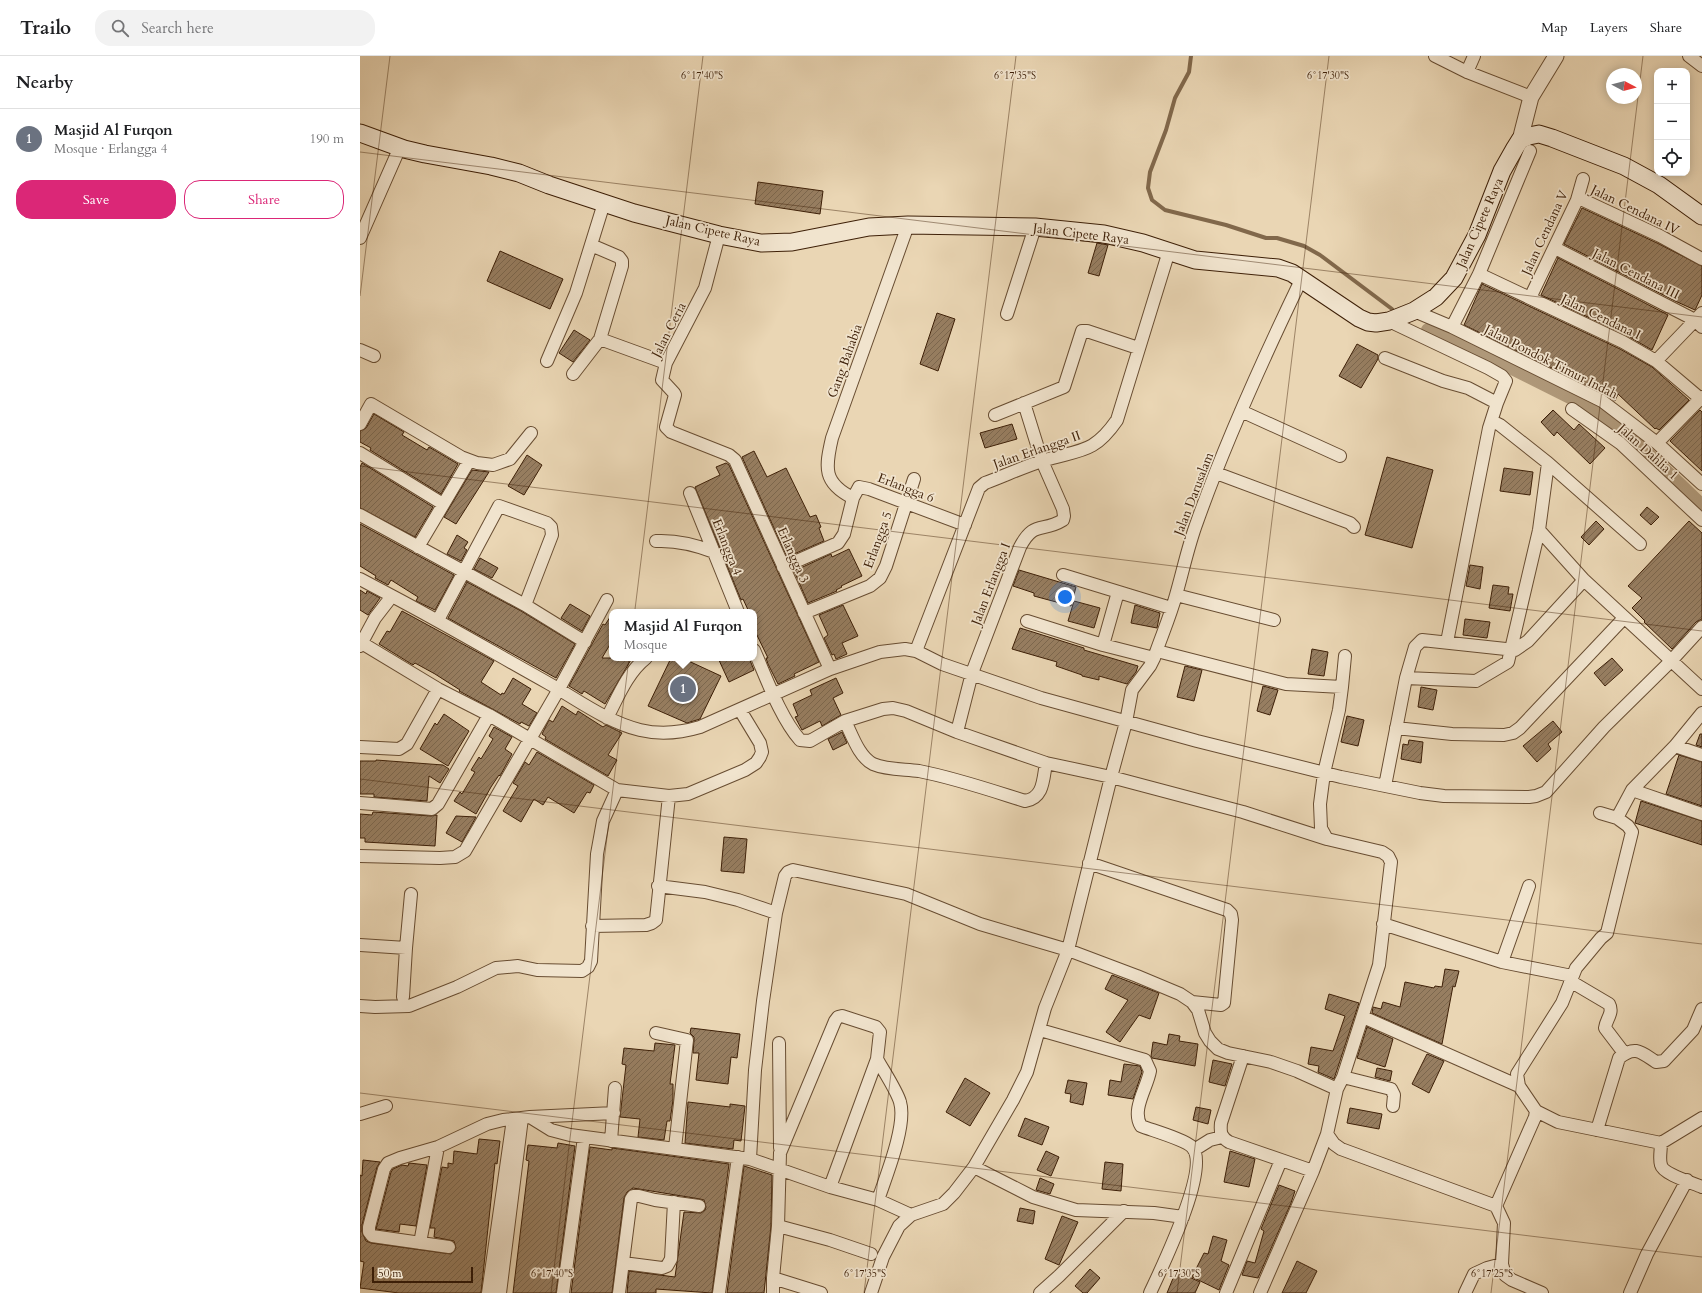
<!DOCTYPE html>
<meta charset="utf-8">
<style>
body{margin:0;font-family:Cardo,serif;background:#f2f2f2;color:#202124}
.controls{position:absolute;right:12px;top:12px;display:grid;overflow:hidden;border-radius:8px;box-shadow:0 2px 10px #0003}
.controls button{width:36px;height:36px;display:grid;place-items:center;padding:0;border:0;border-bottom:1px solid #e0e0e0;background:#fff;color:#202124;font:20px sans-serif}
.compass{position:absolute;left:1246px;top:12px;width:36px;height:36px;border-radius:50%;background:#fff;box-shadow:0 2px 10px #0003;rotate:97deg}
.scale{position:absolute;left:12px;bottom:10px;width:101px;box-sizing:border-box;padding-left:4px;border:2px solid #3d1f07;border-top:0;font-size:11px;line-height:14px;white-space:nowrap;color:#3d1f07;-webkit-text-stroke:3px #f1e4ce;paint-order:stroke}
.you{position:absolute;left:705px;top:541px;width:14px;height:14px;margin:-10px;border:3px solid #fff;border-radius:50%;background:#1a73e8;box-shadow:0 0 0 6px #1a73e833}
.badge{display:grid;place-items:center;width:26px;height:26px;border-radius:50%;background:#db2777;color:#fff;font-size:13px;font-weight:700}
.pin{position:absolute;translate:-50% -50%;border:2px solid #fff;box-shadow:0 1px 4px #0006}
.popup{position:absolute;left:249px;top:553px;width:148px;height:52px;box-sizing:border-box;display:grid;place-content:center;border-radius:8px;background:#fff;filter:drop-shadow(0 1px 3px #0005);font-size:13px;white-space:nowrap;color:#757577}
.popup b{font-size:15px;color:#202124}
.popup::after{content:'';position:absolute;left:50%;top:100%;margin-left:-8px;border:8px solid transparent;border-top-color:#fff}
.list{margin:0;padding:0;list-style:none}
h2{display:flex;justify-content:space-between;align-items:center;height:52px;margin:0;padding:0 16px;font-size:17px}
h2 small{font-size:13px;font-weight:400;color:#757577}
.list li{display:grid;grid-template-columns:26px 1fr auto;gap:12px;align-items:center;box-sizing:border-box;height:60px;padding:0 16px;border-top:1px solid #e0e0e0}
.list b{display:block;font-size:15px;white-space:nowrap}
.list p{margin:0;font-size:13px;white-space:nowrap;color:#757577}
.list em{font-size:13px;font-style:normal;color:#757577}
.actions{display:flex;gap:8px;padding:12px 16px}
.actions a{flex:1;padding:9px 0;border:1px solid #db2777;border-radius:16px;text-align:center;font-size:14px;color:#db2777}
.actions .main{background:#db2777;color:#fff}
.icon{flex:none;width:22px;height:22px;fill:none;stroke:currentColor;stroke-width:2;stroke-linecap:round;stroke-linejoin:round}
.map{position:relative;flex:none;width:1342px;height:1237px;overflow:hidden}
header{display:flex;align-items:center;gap:24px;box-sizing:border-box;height:56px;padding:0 20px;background:#fff;border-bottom:1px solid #e0e0e0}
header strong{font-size:19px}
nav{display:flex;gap:22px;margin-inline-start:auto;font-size:14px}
.search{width:280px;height:36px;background:#f2f2f2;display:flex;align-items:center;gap:10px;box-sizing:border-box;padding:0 14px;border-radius:16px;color:#757577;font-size:15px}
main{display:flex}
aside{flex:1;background:#fff}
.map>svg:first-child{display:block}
</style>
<header>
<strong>Trailo</strong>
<div class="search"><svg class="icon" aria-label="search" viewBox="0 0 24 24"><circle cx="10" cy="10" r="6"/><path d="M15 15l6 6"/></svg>Search here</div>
<nav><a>Map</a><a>Layers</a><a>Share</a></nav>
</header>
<main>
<aside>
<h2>Nearby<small></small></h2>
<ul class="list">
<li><span class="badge" style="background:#6b7280">1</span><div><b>Masjid Al Furqon</b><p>Mosque · Erlangga 4</p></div><em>190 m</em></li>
</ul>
<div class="actions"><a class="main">Save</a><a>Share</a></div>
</aside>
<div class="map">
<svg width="1342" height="1237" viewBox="0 0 1342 1237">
<defs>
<pattern id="building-hatch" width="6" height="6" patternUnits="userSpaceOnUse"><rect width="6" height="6" fill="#977e61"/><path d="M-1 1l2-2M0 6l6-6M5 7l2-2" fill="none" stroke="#7c674e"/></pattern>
</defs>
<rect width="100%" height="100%" fill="#ead6b4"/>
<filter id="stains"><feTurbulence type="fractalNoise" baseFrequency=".005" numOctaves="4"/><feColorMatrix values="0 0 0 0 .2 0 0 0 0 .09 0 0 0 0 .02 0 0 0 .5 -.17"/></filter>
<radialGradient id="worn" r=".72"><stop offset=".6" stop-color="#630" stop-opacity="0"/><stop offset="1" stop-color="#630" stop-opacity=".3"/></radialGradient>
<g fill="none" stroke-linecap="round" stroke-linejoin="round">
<path stroke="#81684b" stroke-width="4" d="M831,0L829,16L815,42L806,74L790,116L788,132L792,144L805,154L866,169L906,182H917L944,190L960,199L1032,253"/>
<path stroke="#af9879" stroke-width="14" d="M1068,274L1136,304L1234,353L1260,371L1342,450"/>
</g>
<path fill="url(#building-hatch)" stroke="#3d1f07" d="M398,126L463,135L460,158L395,148Z
M1222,152L1297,187L1342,210V239L1336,252L1335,254L1315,245L1204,188Z
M737,187L748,189L739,220L728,217Z
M140,195L203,223L190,253L127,225Z
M1198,202L1308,259L1292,294L1266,279L1181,239Z
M1122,228L1260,293L1292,311L1329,344L1299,374L1296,372L1295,373L1258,338L1255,345L1245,338L1104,269Z
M577,257L595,263L578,315L560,308Z
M214,274L230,284L213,306L199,297Z
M997,288L1018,299V303L1001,332L979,320Z
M1193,354L1214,374L1219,368L1245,392L1230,408L1197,376L1194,380L1181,366Z
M1340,354L1342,356V415L1310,385Z
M14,358L44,376L42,379L67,394L69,391L98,408L81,438L10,394L11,392L0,386V375L6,372Z
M652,368L657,383L625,392L620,377Z
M394,395L407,421L426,412L450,461L456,459L461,471L459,472L464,485L427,501L382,401Z
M167,399L182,409L164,439L148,430Z
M1027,401L1073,414L1052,492L1005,479Z
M2,407L73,451L55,481L0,452V411Z
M366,407L369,409L459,606L434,618L435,620L418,628L408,608L406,602H408L394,573V556H389L383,543L381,544L335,431L360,419L356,411Z
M1144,412L1173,416L1170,439L1140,435Z
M112,414L129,416L96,468L84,461Z
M1287,451L1299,461L1291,469L1280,459Z
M1236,465L1244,473L1229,489L1221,481Z
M1329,465L1342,477V563L1336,566L1312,593L1284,566L1285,565L1272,552L1282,542L1268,530Z
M0,468L94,519L75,554L56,545L58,541L31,524L28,529L15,522L16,520L0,510Z
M97,479L108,486L104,492L107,494L101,505L87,498Z
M489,493L502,520L481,530L482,531L476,534L477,535L448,547L434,515L471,498L472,501Z
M120,502L138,512L132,522L114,513Z
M1110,509L1123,511L1120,533L1106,530Z
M659,514L716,531L711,550L674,540V537L653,530Z
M107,526L161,555L215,588L196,622L88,562Z
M1133,529L1149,531L1148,538H1153L1150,555L1129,552Z
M0,534L6,538L7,535L20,542L8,559L0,554Z
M714,545L740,552L734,572L708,565Z
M210,548L230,560L222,575L201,562Z
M483,549L498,580L482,587L487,598L476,603L474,598L472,599L464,582L468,579L459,559Z
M775,549L800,557L797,572L771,567Z
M42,555L134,605L121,626L141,639L142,637L144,638L153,622L171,633L162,648L177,657L169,670L161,666L160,668L101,636L99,635L100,634L75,618L55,607L53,609L19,588L27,575L30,576Z
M252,558V585L242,602H272L245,648L224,635L222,638L209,630L243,568L245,569Z
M1105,563L1130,566L1127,582L1103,579Z
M660,572L724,592V594L778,610L776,616L767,628L739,620V624L722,620V619L696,610L697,606L652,593Z
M952,593L968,596L964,620L948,618Z
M311,602H322L361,620L340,663L327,667L288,650Z
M358,602H389L394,614L369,626Z
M1252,602L1263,614L1245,630L1234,617Z
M825,610L842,614L834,645L817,641Z
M476,622L483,637L473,642L481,659L462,670L460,665L442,674L435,661L438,660L433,648L452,639L450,634Z
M903,630L918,634L910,659L897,655Z
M1061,631L1077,634L1073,654L1058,651Z
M202,650L216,659L218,655L243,671L246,669L262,677L248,699L257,704L248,720L185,683L186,681L182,678L189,664L193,666Z
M84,658L109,675L88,710L60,693L75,667L77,669Z
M987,660L1004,664L998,690L981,686Z
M1193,665L1202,676L1188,688L1191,693L1177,706L1163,690Z
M134,671L152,681L145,693L152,698L140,720L139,719L131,731L116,758L94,745L100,736L102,738L115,716L111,714L119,701L121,703L133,683L129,680Z
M482,676L487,687L473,694L468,683Z
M1340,678H1342V691L1336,689Z
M1049,684L1063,686L1061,707L1041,703L1043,688L1048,689Z
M177,696L234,729L230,737L227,736L214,757L188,741L183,749L174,743L161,766L143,755L158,730L153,727L165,706L169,709Z
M1319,699L1342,706V750L1306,738Z
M16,704L83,709L89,713L80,727L69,720L67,745L14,741V738H0V705H16Z
M1281,745L1342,765V789L1275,767Z
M13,756L71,760L77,759L75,790L5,786V782H0V758L12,759Z
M96,760L116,761L102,786L86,777Z
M364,781L387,783L384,817L361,815Z
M1085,913L1099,915L1095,931L1093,930L1082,988L1012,957L1013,951L1021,953L1023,946L1040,951L1045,926L1074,932L1075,930L1082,931Z
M752,919L799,937L790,963L779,959L760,986L746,976L768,944L745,933Z
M969,938L999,947L974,1023L958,1016L959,1010L948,1008L951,991L973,995L985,960L965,953Z
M1007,971L1033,983L1025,1011L997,1002Z
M331,972L380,978L377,1002L371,1001L368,1028L336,1024L339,997H333L334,984V981L330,977Z
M809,978L820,980L819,985L838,988L835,1010L792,1002L791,1000L793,986L807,989Z
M295,987L315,989L310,1028H313V1044L310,1065H307L304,1084L278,1081L280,1063L260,1061L266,1009L262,1008L264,992L294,995Z
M1067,998L1084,1005L1069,1037L1052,1028Z
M853,1004L872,1008L865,1030L849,1026Z
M764,1008L780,1010L782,1016L773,1043L748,1039L750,1024L761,1026Z
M1017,1012L1032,1015L1030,1025L1015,1021Z
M605,1022L630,1037L610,1070L586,1056Z
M708,1024L727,1027L723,1049L710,1046L711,1038L705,1037Z
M328,1046L370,1051V1048L385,1050L381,1085L374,1084L373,1093L325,1087Z
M836,1051L851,1054L848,1068L833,1064Z
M990,1052L1022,1058L1019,1073L987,1067Z
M665,1062L689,1071L682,1089L658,1080Z
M119,1083L140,1085L137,1108L135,1107L121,1237H39L0,1232L4,1206L0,1205V1119L2,1120L3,1104L20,1106L17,1111L2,1169V1176L6,1185L11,1187L91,1198L96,1192L94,1185L74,1181L75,1172H70L82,1111L88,1112V1107L93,1108L94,1095L117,1098Z
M198,1087L215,1090L196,1237H153L169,1105L166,1104L168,1089L197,1092Z
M230,1091L252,1094V1092L369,1108L352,1237L296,1233V1237H267L269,1215L315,1221L324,1156L341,1157L345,1154L346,1151L344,1144L340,1143L273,1132L267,1136L264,1142L252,1237H211Z
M686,1095L699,1101L691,1120L677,1114Z
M870,1095L895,1103L889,1131L864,1126Z
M745,1106L763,1108L761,1135L742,1133Z
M49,1107L67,1109L56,1170L40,1168L39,1176L16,1173L31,1116L33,1113L42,1109L48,1110Z
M384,1110L412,1119L411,1170L404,1237H367Z
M680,1122L694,1128L690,1138L676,1134Z
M919,1129L935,1135L931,1147L898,1222L882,1219L887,1205L895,1207L904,1175L901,1173Z
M660,1152L675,1155L673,1168L657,1165Z
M702,1160L718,1166L699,1209L685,1203Z
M853,1180L867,1184L861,1205L869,1209L859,1234L832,1221L844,1197L848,1198Z
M937,1205L957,1215L946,1237H922Z
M730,1213L740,1222L727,1237H723L715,1230Z
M816,1215L840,1226L835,1237H807Z"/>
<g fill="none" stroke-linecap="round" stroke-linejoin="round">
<g stroke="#684d32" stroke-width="14">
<path id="minor" d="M1075,0L1107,16L1171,41
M1329,0L1342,10
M1107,16L1114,0
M1217,144H1223L1300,180L1342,203
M359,179L345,232L306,307L302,324L314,337L315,339L306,371L311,376L369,399L375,404L470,613
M0,182L40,91
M1195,192L1335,264L1342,271
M1119,218L1263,286L1296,305L1342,344
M1170,242L1217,144L1223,123
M1054,255L1092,271L1242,345L1297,387L1342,428
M647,258L675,171
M1029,265L1128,312L1142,320L1146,325L1137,347L1129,372L1087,586
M1092,271L1119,218L1170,95
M240,283L306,307
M0,294L14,300
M1025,302L1083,325L1108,332L1137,347
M187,305L216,237L244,147
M1296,305L1342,257
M213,318L240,283L262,210V205L259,201L231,189
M1212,353L1260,387L1342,464
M881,355L980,400
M635,359L704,331L722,275H727L778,292
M1132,365L1140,369L1188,407L1280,488
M0,368L11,348L101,401L117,407L133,409L150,403L171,377
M1297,387L1342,341
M0,397L83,448
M856,417L990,467L994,471
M330,437L378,556
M493,442C463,427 465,412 472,382L548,169
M0,459L165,549L225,586
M1179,474L1224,524L1342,633
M296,485C317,484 334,488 354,496
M58,491L109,405
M423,511L478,487L484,478L493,442L499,431L509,433L605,469
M703,519L811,552
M0,523L32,540
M816,539L914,564
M444,557L510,530L520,522L526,510L554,423
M78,564L139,450L187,467L191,471L192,479L165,549
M667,565L743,589L794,602
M0,586L78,633L129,659L257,734L309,740L328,738L385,714L396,707L400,701L402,696L400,687L380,654
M743,589L758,536
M0,590L15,562L32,540C85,568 136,598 188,627C218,644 247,666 280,674C301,679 320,677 340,671L470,613L520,596L545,593L556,595L582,608L681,642L837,685L981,721L1060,737L1084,740L1169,741L1176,740L1186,736L1244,671L1311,605L1342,571
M394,594C406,621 420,661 440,684L450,685L485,665L523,653L533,652L546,655L597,676L686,707L751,721L883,756L967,783L1022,796L1028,800L1031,806L1019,909L983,1021L977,1033L967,1078L974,1088L981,1093L1136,1150L1144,1167L1142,1208L1145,1219L1152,1224L1182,1237
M556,595L619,432L625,427C644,420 663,411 682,405C719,393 733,399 757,364L809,195
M797,595L926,628L982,631L985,600
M1046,622L1116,625L1148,606L1179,474L1188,407
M247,662C258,641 267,617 286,602
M485,665C492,679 499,701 513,708C527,714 544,713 559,715C595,722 630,734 665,745C684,742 683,723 686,707
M1036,672L1092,678L1144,679L1153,677L1160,672L1264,562
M597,676L612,617L660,491C674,464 682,477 703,464L704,460L703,453L682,405L664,347
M1315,690L1342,699
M0,691L39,693L47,688L78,633
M1025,730L1046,622L1055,591L1062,584L1155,594L1168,585L1224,524
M1272,734L1342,758
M0,747L72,753L78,748L129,659
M1240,757L1257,762L1272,734L1315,690L1342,657
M967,783L961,772L960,748L964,717L979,654L982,631
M0,800L80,802L95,801L105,795L199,633L247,544
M729,807L867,854L871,858L872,864L864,947L861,949L832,946
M298,830L345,836L378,844L416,857
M1023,868L1142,906L1212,920
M232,870L286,869L292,867L296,864L309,740
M0,889L46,892L51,838
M1142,906L1169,830
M1210,925L1249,948C1254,957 1246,963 1245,972L1264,997
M43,941L46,892
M0,950L15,951L49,950L97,931L136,912L158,910L177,914L222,915L228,911L231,905L237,798L243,765L257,734
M1003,961L1159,1030
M680,974L785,1004L790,1015C787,1032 771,1054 781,1070C791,1074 826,1084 832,1091C851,1111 801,1213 790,1237
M296,977L327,984L315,1092
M419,987L420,1092
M883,1000L861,1067C860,1077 861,1081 869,1086L953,1115
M517,1003C523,1014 537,1035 540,1046C547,1069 526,1120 518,1144
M983,1021L1031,1033L1034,1039L1033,1050
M1176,1055L1198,1066L1301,1087L1342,1062
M0,1058L26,1050
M170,1061L191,1074L210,1079L390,1103L470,1131L518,1144L551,1159
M1237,1074L1259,1002C1275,989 1281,996 1296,1006L1304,1005L1333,974L1342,953
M251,1085L255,1032
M1301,1087C1301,1094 1299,1103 1301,1109C1303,1118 1333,1127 1342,1131
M834,1094L850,1084L862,1081
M390,1103L395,1014L403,945L416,857L425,820L428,816L433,814L546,838L620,868L708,894L777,920L820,938L832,946L838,954L845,977L850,985L858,993L868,997L911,1006L937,1015L977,1033
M614,1111L673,1141L716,1154L794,1157L823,1161
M1136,1150L1175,1061L1176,1055L1159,1030L1157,1018L1202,947L1216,912L1241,882L1247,877L1272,776L1268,770L1257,762
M418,1170L470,1184L511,1198
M60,1187L78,1091
M89,1191L12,1180L9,1176V1171L24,1113L28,1107L40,1102L78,1091L127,1068L143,1064L170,1061L254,1057
M263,1207L302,1212L307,1210L311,1203L314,1146
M413,1222L461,1237
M128,1237L153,1063
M140,1237L162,1062
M203,1237L224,1081
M259,1237L271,1143L273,1140H279L295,1144L339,1150
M359,1237L378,1101
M413,1237V1222L418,1170L420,1097L475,965L478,961L482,960L516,971L520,976L517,1003L470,1131
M511,1237L523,1201L539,1170L551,1159L583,1148L594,1137L614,1111L653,1044L667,1016L685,952L708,894L751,721L766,666L772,634L790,610L794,602C801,581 810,561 816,539C823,515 828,490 837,466C866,384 903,303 941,224
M680,1237L699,1220L764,1155
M866,1237L921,1104
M900,1237L953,1115L967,1078
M1105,1237L1114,1218L1127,1212L1142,1208
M1270,1237L1287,1198L1327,1124"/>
</g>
<g stroke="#684d32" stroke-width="17">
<path id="tertiary" d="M1160,84L1171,41L1196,0"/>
</g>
<g stroke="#3d1f07" stroke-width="19">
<path id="secondary" d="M0,77L44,93L65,98L131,110L159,117L189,129L274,157L359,179L401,187L432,186L509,171L548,169L675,171L744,178L783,187L835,204L918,212L932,217L999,262L1008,266L1016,267L1029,265L1054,255L1076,241L1094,222L1117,179L1142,115L1155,92L1160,84L1169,80L1179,78L1192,82L1264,110L1299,129L1342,160"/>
</g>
<use href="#minor" stroke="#f1e4ce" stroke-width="12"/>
<use href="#tertiary" stroke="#f1e4ce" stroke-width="15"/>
<use href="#secondary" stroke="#f1e4ce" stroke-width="17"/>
</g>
<path fill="none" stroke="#3d1f07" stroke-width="1" stroke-opacity="0.45" d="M0,96L1342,261M0,240L30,0M0,410L1342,575M0,723L1342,888M0,1037L1342,1201M191,1237L343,0M504,1237L656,0M817,1237L969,0M1131,1237L1283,0"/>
<g text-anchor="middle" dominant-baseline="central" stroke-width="3.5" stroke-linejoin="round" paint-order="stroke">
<g font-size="13" fill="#3d1f07" stroke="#f1e4ce">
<text transform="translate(1275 154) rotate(26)">Jalan Cendana IV</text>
<text transform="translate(1120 167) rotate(-66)">Jalan Cipete Raya</text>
<text transform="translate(353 175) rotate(13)">Jalan Cipete Raya</text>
<text transform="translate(1185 177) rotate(-65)">Jalan Cendana V</text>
<text transform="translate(721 178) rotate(7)">Jalan Cipete Raya</text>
<text transform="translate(1276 218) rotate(27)">Jalan Cendana III</text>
<text transform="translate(1241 261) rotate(26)">Jalan Cendana I</text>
<text transform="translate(309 274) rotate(-63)">Jalan Ceria</text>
<text transform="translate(485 305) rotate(-70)">Gang Bahabia</text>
<text transform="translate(1191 306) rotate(27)">Jalan Pondok Timur Indah</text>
<text transform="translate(677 394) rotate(-19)">Jalan Erlangga II</text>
<text transform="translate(1288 396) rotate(42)">Jalan Dahlia 1</text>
<text transform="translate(546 432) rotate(21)">Erlangga 6</text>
<text transform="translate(834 438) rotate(-69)">Jalan Darusalam</text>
<text transform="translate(518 484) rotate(-70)">Erlangga 5</text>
<text transform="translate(367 491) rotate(68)">Erlangga 4</text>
<text transform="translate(433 499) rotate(66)">Erlangga 3</text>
<text transform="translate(631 528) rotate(-69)">Jalan Erlangga I</text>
</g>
</g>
<g font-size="10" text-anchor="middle" fill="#3d1f07" stroke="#f1e4ce" stroke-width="3.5" stroke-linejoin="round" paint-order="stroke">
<text x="342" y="23">6°17'40"S</text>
<text x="655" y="23">6°17'35"S</text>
<text x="968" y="23">6°17'30"S</text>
<text x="192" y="1221">6°17'40"S</text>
<text x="505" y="1221">6°17'35"S</text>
<text x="819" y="1221">6°17'30"S</text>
<text x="1132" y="1221">6°17'25"S</text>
</g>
<rect width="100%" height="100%" filter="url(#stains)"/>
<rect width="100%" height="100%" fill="url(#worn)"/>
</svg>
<div class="controls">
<button>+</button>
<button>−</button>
<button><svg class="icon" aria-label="locate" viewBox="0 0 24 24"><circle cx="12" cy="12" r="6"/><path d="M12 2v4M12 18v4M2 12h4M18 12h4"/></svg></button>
</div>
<svg class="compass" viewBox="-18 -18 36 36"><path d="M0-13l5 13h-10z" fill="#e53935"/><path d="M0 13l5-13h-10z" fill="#757577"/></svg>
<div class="scale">50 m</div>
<div class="you"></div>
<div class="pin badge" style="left:323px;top:633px;background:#6b7280">1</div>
<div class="popup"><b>Masjid Al Furqon</b>Mosque</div>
</div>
</main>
